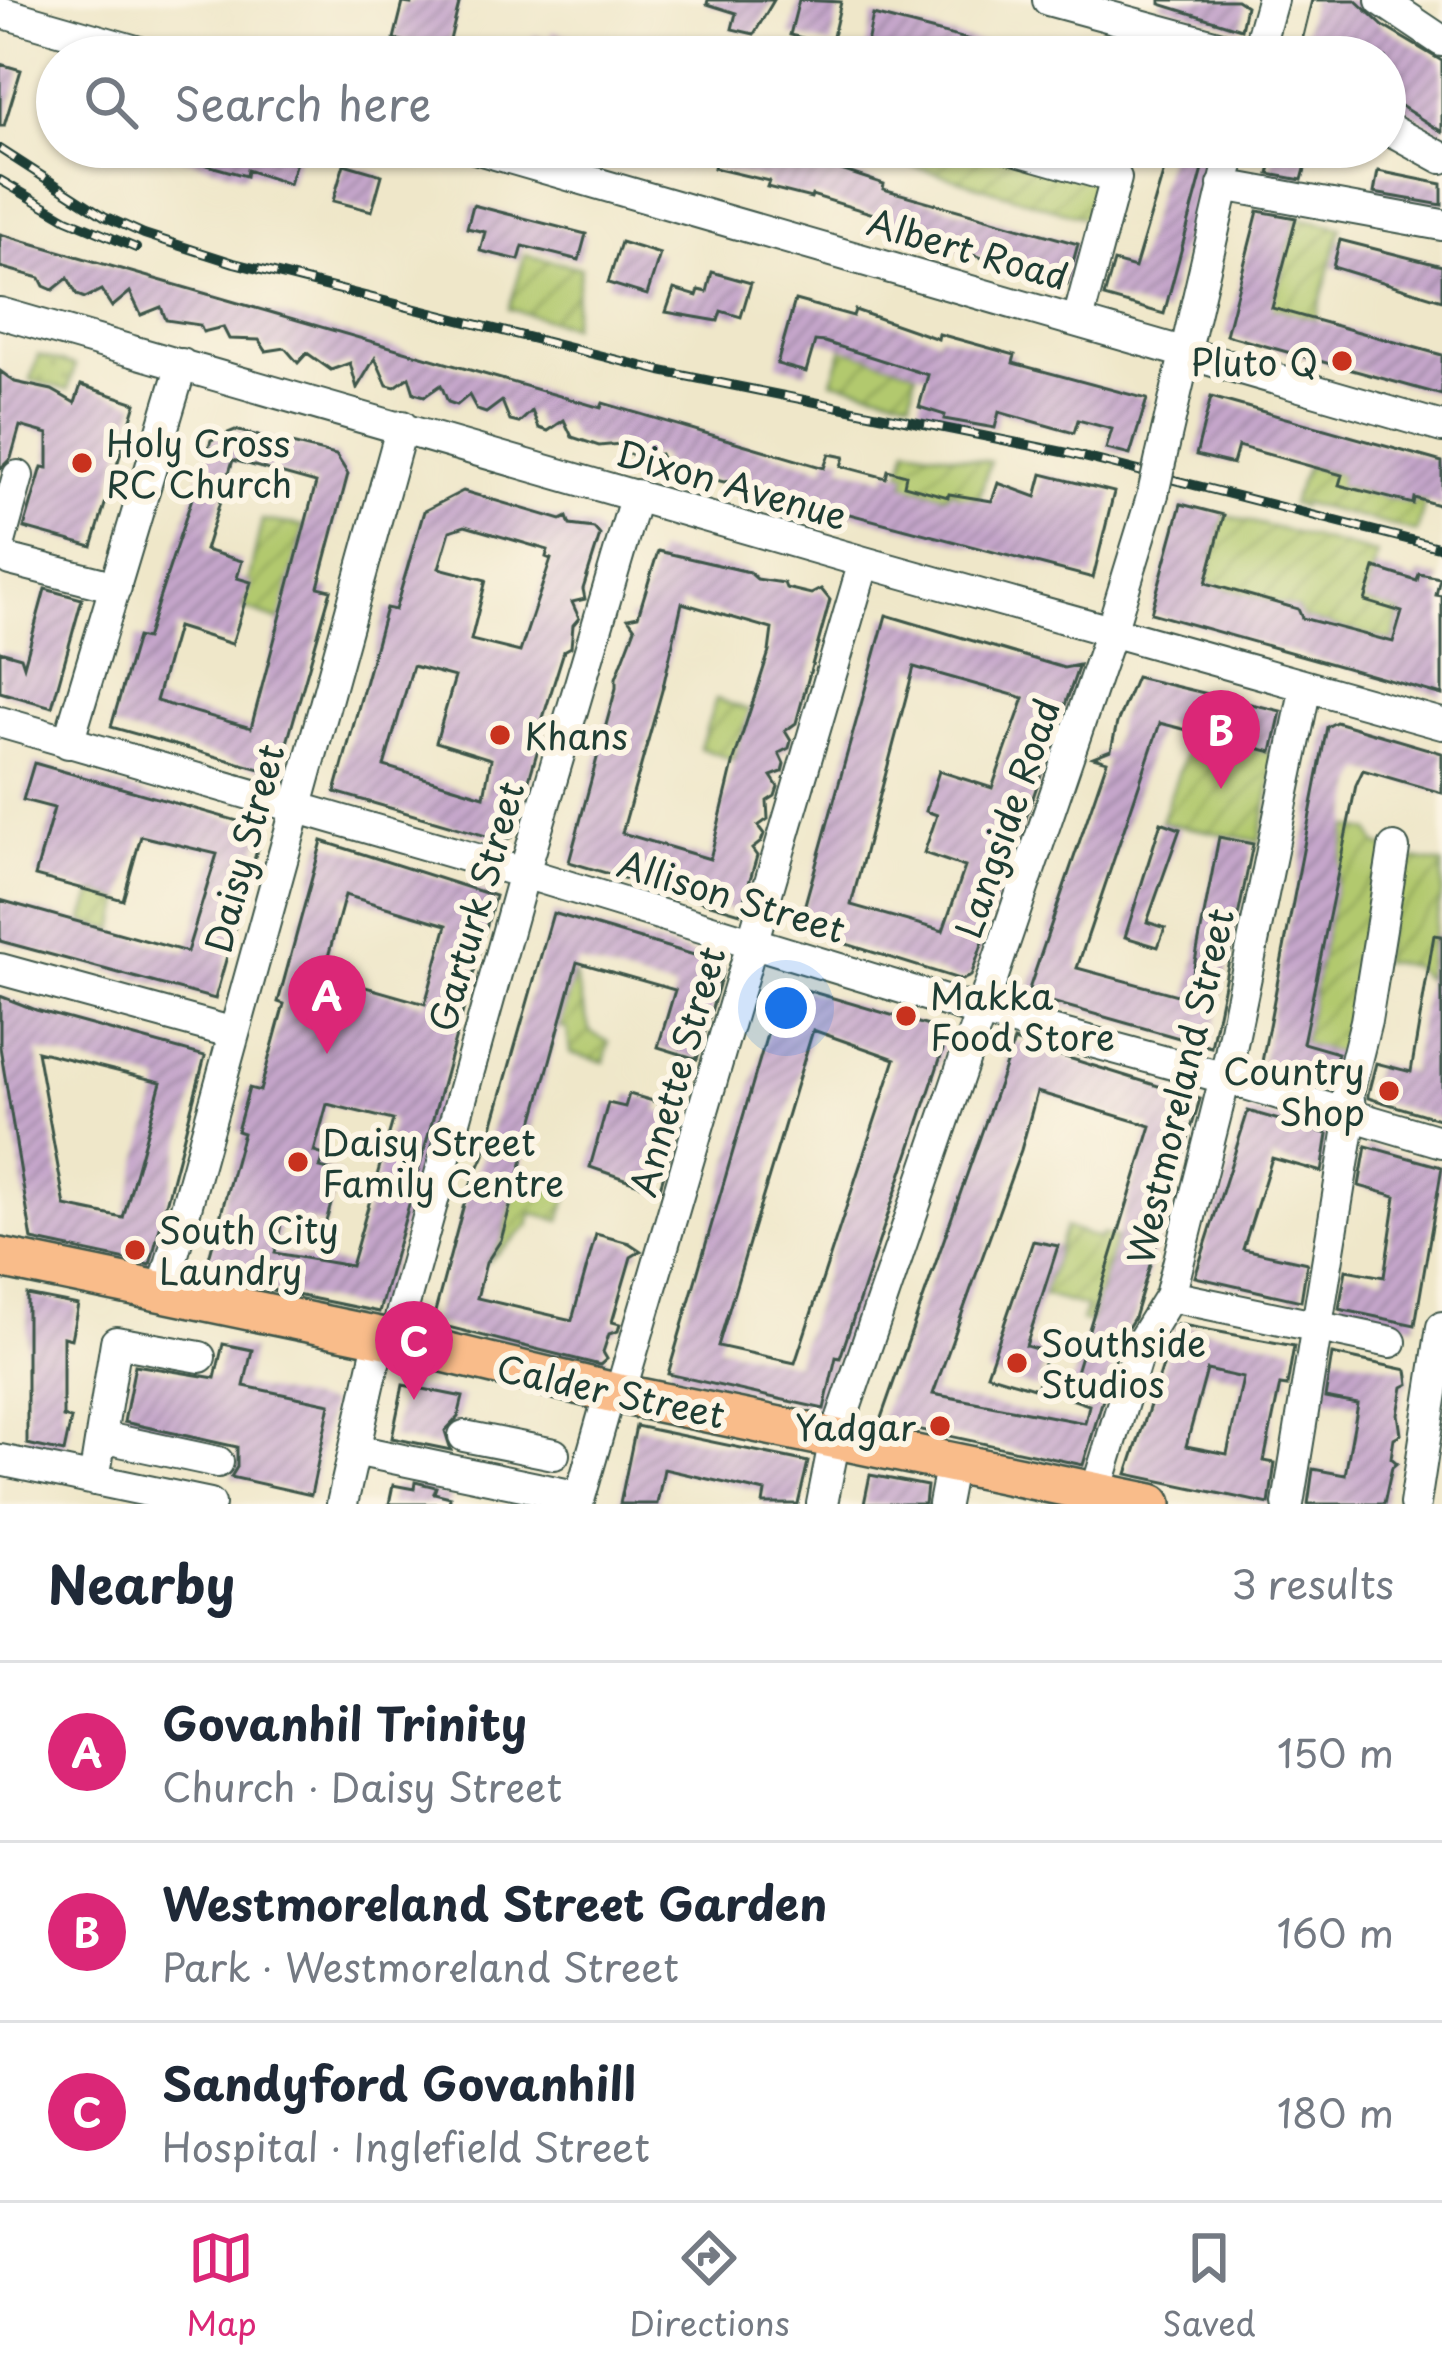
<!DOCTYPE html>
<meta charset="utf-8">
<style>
body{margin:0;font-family:"Playpen Sans",sans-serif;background:#f6f6f7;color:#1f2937}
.you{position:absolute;left:786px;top:1008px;width:42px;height:42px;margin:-30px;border:9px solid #fff;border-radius:50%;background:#1a73e8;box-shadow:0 0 0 18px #1a73e833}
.badge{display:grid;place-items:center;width:78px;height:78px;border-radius:50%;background:#db2777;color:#fff;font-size:39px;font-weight:700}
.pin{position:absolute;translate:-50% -99px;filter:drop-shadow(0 3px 6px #0008)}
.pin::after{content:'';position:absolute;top:63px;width:42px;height:36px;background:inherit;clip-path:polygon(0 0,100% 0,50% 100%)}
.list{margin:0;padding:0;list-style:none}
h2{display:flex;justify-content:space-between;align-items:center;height:156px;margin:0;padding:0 48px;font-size:51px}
h2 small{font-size:39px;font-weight:400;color:#747a83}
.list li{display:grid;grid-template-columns:78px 1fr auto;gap:36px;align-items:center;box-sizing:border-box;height:180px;padding:0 48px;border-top:3px solid #e0e1e3}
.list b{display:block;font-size:45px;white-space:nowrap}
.list p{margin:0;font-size:39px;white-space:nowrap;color:#747a83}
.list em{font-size:39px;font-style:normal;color:#747a83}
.icon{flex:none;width:66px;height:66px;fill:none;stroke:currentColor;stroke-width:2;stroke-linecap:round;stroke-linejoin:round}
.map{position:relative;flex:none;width:1442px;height:1504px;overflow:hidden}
.search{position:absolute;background:#fff;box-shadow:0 3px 9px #0004;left:36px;right:36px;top:36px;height:132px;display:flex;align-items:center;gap:30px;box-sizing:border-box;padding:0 42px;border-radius:66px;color:#747a83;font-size:45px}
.sheet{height:696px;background:#fff}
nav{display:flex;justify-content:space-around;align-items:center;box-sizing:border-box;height:168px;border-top:3px solid #e0e1e3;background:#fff;font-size:33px;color:#747a83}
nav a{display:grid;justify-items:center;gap:6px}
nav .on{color:#db2777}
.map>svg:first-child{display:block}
</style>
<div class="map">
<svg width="1442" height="1504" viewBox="0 0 1442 1504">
<defs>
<pattern id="grass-dots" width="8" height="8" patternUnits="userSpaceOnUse" patternTransform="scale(3)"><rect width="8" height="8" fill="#b2c96e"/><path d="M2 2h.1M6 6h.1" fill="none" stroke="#90a45b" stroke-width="1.8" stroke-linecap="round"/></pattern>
<pattern id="garden-furrows" width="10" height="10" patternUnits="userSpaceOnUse" patternTransform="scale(3)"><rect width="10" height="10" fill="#b2c96e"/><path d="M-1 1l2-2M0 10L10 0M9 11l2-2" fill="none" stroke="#90a45b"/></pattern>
<pattern id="building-hatch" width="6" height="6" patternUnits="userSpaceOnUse" patternTransform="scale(3)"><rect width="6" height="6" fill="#c5a6ca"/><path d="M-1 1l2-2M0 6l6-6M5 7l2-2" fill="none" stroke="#9f88a5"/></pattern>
</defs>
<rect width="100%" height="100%" fill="#fcf5e5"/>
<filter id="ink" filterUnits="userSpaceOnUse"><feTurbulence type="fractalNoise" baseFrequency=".00833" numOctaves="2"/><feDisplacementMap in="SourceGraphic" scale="24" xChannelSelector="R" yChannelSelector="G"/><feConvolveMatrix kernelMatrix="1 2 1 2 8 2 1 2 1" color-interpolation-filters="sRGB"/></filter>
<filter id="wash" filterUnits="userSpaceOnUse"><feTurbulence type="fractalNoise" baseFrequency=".004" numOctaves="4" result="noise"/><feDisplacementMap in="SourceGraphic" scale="48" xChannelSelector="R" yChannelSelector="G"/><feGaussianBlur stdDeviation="2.7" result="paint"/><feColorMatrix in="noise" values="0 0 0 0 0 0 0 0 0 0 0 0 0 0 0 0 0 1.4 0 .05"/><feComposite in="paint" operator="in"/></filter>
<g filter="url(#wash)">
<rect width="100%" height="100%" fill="#efe7c9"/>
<path fill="url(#grass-dots)" stroke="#688351" stroke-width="3" d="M38,355L75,366L68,390L31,380Z"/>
<path fill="url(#garden-furrows)" stroke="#688351" stroke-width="3" d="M911,147H998L1101,178L1088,219L906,164Z
M1296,217L1341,227L1315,320L1267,307L1276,293Z
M525,255L581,268L571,326L509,309Z
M845,342L852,351L916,371L911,399L832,381Z
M908,447L990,462L975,511L954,505L956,492L950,490L948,497L904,485L906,476L901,474Z
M1307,466L1342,475L1340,485L1412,504L1415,494L1426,497L1417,532L1303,503L1301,507L1291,504Z
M1224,515L1377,554L1366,601L1400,611L1393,642L1302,618L1298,609L1206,583Z
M262,520L304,526L281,621L243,608Z
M716,699L751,711L734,760L700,748Z
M1191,737L1277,755L1259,841L1161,822Z
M1347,827L1370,831L1377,845L1390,849L1355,1059L1303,1043Z
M1402,857L1442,864V891L1426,979L1412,966L1381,961Z
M93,892L123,900L115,930L83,922Z
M574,973L590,1032L609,1042L604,1062L570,1053L567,1029L559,1027Z
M517,1180L569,1191L560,1221L532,1213L529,1226L486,1263L501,1241Z
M1065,1227L1098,1239L1102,1234L1116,1238L1090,1323L1081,1321L1086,1307L1043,1295Z"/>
<g id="blocks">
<path fill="url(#building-hatch)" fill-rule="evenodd" d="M412,0H460L447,52L394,39L403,3L411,4Z
M708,0H774L754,34L732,29L736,13L707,4Z
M799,0L841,2L831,45L790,35Z
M1160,0H1237L1246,6L1241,29L1160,4Z
M1312,0H1355L1383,26L1442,61V132L1385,96V57H1298Z
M873,15L1013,51L1012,57H908L866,48Z
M552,31L571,36L565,57H527L533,35L550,39Z
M0,64L21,70L4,126H0Z
M162,147H280L299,153L289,184L247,170L246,176L161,152Z
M718,147H754L753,152L786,161L788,154L820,163L884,184L883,189L1078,244L1067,284L888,229L890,219L812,195L811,198L767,187L769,181L714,168Z
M1171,147H1209L1164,314L1104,297L1114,262L1135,268Z
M1276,147H1311L1302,180L1269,174Z
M344,164L382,175L372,211L333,201Z
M1378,171L1442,184V205L1374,193Z
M473,205L586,234L579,260L523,246L519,260L480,251L485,232L467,228Z
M1258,211L1296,218L1272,308L1442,355V395L1226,335Z
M0,234L601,408L603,403L824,468L829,454L844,457L841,466L886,478L888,470L906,475L904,485L948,497L949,494L992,501L998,483L1036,497L1042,474L1114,492L1093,578L823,507L821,513L806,501L792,502L780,492L767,494L750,490L744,478L724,482L707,478L702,467L683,470L666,466L660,454L641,458L625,453L620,444L599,446L572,437L564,420L548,431L539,428L532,411L519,423L510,421L502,401L486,413L477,410L469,395L457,405L448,402L441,385L425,396L414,393L409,377L395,387L387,385L375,358L357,388L350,363L331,370L307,353L298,363L285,348L266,351L259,340L229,339L223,327L203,332L200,325L166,320L161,307L141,315L130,292L112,307L101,290L85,298L77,295L68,278L53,290L44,286L40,278L0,267Z
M1340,240L1442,266V300L1333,267Z
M621,242L660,254L647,295L608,283Z
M712,272L751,283L741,317L721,311L718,321L666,312L674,289L697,296L699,290L707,292Z
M795,300L853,316L855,310L938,339L939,334L1015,355L1013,363L1147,399L1130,455L1106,449L1112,429L1078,420L1074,433L999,412L995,428L944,419L945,415L919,407L928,375L825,342L815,341L806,372L777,364Z
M0,371L15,382L52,390L75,403L81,385L136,403L92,547L24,528L42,467L48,468V434L20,426L11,458L0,469Z
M1211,397L1442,462V506L1414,498L1413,504L1339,485L1342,475L1238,446L1233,464L1196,455Z
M235,430L336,455L348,474L318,587L331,590L278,774L111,727L137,637L146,639L211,440ZM233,460L316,483L251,728L156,701L177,627L232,644L251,582L237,578L242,561L205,550Z
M463,491L561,520L567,517L570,525L594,528L600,535L583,589L585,599L572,602L579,618L573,625L571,647L564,651L542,721L546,722L512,837L503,841L335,792L386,608L395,610L424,511ZM465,526L548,550L546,557L551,559L520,652L471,640L486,580L439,568L450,531ZM413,666L455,677L436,742L491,759L484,796L384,766Z
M1181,504L1224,515L1206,583L1298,609L1302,618L1393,642L1402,612L1365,601L1375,568L1417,581L1419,574L1440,578L1436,595L1442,596V695L1151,613Z
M658,551L749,572L757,579L784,583L786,588L811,594L821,589L830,600L796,723L785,731L791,741L789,748L779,753L784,764L782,772L771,776L778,787L775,796L767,801L768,819L758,826L764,834L761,842L752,849L757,856L740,913L569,862L616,688V678L635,628L628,618L638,616ZM682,603L772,629L769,652L734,760L710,859L622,833L663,687Z
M45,589L82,599L52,707L0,692V651L21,657L24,666Z
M886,615L1064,668L1079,665L971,976L962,980L798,929ZM914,667L1024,698L992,788L939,771L926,811L937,815L924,853L965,867L943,931L851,905Z
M1136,677L1281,711L1272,752L1160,723L1077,968L1188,998L1219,837L1253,844L1211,1047L1027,995L1107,761L1093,757L1111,750L1117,723Z
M1336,722L1442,753V793L1363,770L1356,785L1303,1043L1338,1053L1329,1087L1261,1067L1327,727Z
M34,763L252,825L262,832L215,999L0,941V900L187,952L217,854L141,836L123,900L35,876L54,808L23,800Z
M1161,822L1180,829L1147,922L1165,928L1158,947L1125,937Z
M322,841L495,896L379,1312L204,1276L243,1133L237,1131L249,1088L260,1091L284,1004L278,1002ZM345,895L447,925L425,1004L323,975ZM327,1104L393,1120L351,1266L275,1253L283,1214L325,1225L340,1173L320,1168L324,1155L314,1152Z
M553,913L721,963L723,971L697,1059L658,1047L675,990L577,962L501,1240L486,1263L477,1298L572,1320L596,1234L629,1243L641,1251L631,1257L612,1322L620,1324L618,1331L609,1334L603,1352L607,1359L600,1365L432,1323L467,1193L484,1155Z
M1434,935L1442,936V1120L1368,1098V1094L1376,1063L1411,1072Z
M782,983L949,1032L840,1358L836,1357L824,1409L668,1374ZM813,1030L895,1059L795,1363L718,1346Z
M0,996L36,1010L205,1056L150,1265L32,1240L0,1047ZM37,1051L161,1082L123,1218L65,1206Z
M1014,1041L1200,1099L1134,1318L1122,1337L1083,1465L880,1421ZM1037,1092L1151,1126L1068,1398L1089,1405L1085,1423L933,1394L1021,1150Z
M629,1094L660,1103L657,1111L681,1117L659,1191L590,1167L608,1103L625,1107Z
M1248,1111L1328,1134L1322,1172L1272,1158L1243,1249L1307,1263L1301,1301L1195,1277Z
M1366,1146L1442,1167L1415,1325L1339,1309L1346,1270L1384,1277L1396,1196L1359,1186Z
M1033,1241L1058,1246L1026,1346L1047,1352L1037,1389L987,1374Z
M27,1295L78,1305L71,1339L63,1337V1417L71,1419L64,1452L27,1444Z
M1177,1324L1294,1346L1287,1386L1280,1385L1264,1461L1275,1463L1269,1504L1127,1474ZM1207,1370L1243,1378L1227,1454L1186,1446Z
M223,1344L252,1350L244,1386L330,1404L311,1495L231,1477L237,1467V1447L124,1422L135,1365L215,1378Z
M1332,1354L1407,1370L1409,1384L1403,1387L1398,1414L1401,1434L1394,1438L1391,1458L1397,1463L1392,1467L1384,1504H1308L1313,1469L1345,1475L1358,1404L1325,1398Z
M403,1385L463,1397L458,1417L445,1431L451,1450L392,1438Z
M636,1426L808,1462L798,1504H763L765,1492L664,1469L657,1504H620Z
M870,1475L927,1486L925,1504H864Z
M415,1482L436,1487L434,1493L450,1497L449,1504H389L393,1485L414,1489Z"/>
</g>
</g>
<g filter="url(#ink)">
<use href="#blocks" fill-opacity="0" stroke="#3e564a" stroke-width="3"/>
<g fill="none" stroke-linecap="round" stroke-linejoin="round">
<g stroke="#3e564a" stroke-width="34">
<path id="minor" d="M1048,0L1258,57
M1381,0L1442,41
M0,12L157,57
M1256,57L1272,0
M1385,127L1442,158
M471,147L1442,427
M1007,147L1116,178L1078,320
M1223,185L1442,225
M0,313L864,562L1442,724
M1161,458L1233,147
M0,542L18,476
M0,552L10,560L116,587
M0,722L524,873L981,1012L1225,1078L1442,1142
M68,743L182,364
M0,969L234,1033
M163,1291L402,426
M1170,1296L1391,1342
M394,1340L524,873L636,495
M620,1393L864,562
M464,1436L554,1454
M101,1437L218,1462
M355,1450L580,1497
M0,1460L210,1504
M94,1480L116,1342L200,1357
M1096,1491L1141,1343L1170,1296L1225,1078L1306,686
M342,1504L380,1337
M578,1504L610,1392
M822,1504L835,1438L1111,631L1153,494
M944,1504L952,1462
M1288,1504L1351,1115L1348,1093L1366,1021L1394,848
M1415,1504L1442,1327"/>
</g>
<g stroke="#3e564a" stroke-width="44">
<path id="major" d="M0,1258L394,1340L610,1392L1152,1504"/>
</g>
<use href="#minor" stroke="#fff" stroke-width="30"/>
<use href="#major" stroke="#f9bc8a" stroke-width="39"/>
<g stroke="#1f3d34" stroke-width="10">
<path id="rail" d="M0,149L104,216L144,234L234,263L661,371L1068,453L1442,548
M0,180L67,219L136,248"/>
</g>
<use href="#rail" stroke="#fcf5e5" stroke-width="6" stroke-dasharray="18" stroke-linecap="butt"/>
<g stroke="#3e564a" stroke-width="34" stroke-linecap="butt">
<path id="minor-bridge" d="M1153,494L1161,458"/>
</g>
<use href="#minor-bridge" stroke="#fff" stroke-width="30"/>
</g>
</g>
<g fill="#c8321e" stroke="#fcf5e5" stroke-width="4.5">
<circle cx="1342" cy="361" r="12"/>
<circle cx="82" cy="463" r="12"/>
<circle cx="500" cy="735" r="12"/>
<circle cx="906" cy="1016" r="12"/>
<circle cx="1389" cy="1091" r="12"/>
<circle cx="298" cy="1162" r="12"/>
<circle cx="135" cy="1250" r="12"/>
<circle cx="1017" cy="1363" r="12"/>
<circle cx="940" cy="1426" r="12"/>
</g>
<g text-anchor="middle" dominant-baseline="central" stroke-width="12" stroke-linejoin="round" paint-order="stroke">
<g font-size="36" fill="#1f3d34" stroke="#fcf5e5">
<text transform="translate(968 248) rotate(16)">Albert Road</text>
<text transform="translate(732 483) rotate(16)">Dixon Avenue</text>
<text transform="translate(1006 818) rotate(-71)">Langside Road</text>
<text transform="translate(243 848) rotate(-75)">Daisy Street</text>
<text transform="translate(732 895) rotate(17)">Allison Street</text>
<text transform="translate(475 906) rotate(-74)">Garturk Street</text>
<text transform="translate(676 1071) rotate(-74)">Annette Street</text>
<text transform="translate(1179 1086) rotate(-77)">Westmoreland Street</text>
<text transform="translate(611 1390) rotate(12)">Calder Street</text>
</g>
<g font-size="36" fill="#1f3d34" stroke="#fcf5e5" text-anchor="start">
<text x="1318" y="361" text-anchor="end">Pluto Q</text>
<text x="106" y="442">Holy Cross<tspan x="106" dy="41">RC Church</tspan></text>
<text x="524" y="735">Khans</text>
<text x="930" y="995">Makka<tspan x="930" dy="41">Food Store</tspan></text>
<text x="1365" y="1070" text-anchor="end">Country<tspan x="1365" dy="41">Shop</tspan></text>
<text x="322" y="1141">Daisy Street<tspan x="322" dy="41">Family Centre</tspan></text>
<text x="159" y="1229">South City<tspan x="159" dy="41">Laundry</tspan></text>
<text x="1041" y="1342">Southside<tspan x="1041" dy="41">Studios</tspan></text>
<text x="916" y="1426" text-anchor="end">Yadgar</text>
</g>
</g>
</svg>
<div class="you"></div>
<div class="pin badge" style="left:327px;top:1054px">A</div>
<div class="pin badge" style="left:1221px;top:789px">B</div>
<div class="pin badge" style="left:414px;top:1400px">C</div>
<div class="search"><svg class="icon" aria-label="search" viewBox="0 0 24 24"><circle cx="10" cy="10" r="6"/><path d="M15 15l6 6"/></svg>Search here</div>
</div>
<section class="sheet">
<h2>Nearby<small>3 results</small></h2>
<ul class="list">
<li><span class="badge">A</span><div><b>Govanhil Trinity</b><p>Church · Daisy Street</p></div><em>150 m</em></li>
<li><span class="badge">B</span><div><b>Westmoreland Street Garden</b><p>Park · Westmoreland Street</p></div><em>160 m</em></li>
<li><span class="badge">C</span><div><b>Sandyford Govanhill</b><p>Hospital · Inglefield Street</p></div><em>180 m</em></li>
</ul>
</section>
<nav>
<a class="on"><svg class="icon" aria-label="map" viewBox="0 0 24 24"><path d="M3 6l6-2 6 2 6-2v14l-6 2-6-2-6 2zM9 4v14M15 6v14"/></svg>Map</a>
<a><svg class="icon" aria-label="directions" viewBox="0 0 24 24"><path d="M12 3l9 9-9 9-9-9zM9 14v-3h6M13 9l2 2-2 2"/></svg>Directions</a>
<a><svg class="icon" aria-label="saved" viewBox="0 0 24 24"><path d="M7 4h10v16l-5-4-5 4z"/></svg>Saved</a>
</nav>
